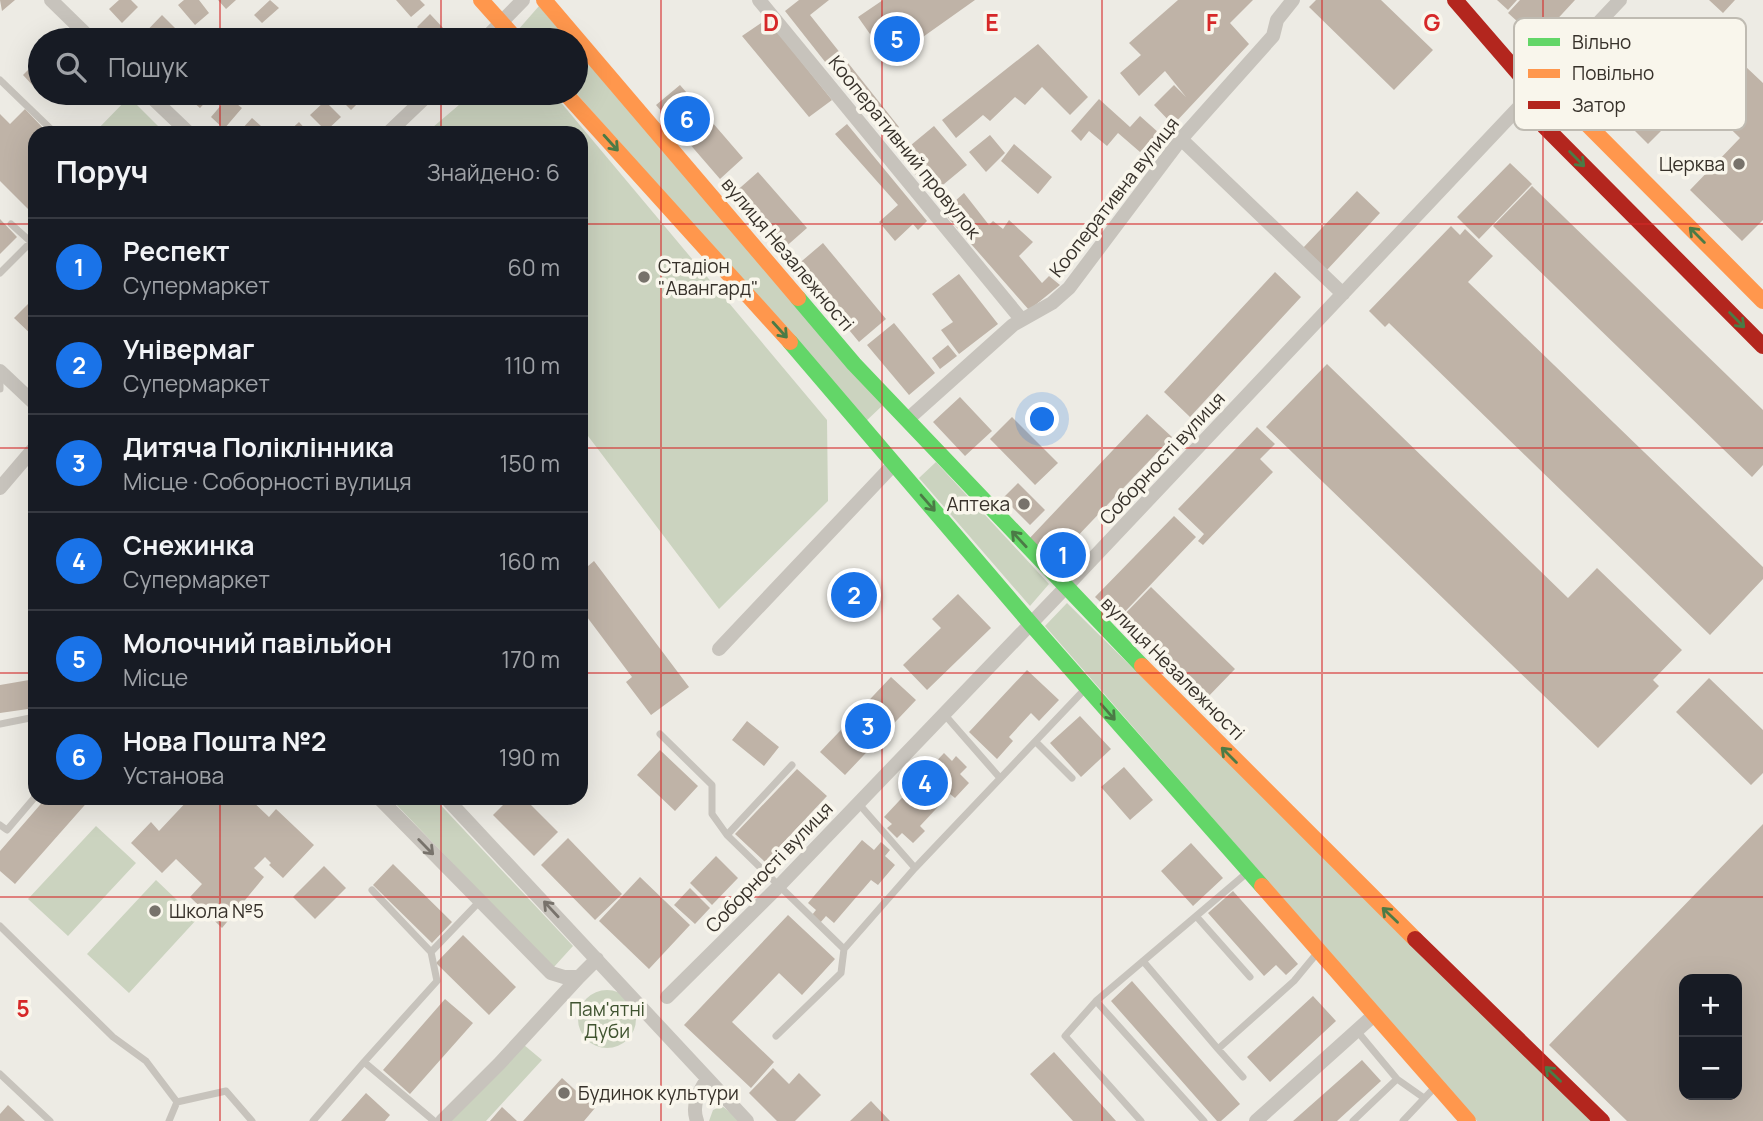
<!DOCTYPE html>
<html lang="uk">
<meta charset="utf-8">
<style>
body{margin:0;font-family:Manrope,sans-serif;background:#20242c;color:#f1f3f6}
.controls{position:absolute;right:21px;bottom:21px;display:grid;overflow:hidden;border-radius:14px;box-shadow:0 7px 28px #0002}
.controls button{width:63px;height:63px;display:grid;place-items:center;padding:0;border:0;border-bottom:2px solid #363941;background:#171b24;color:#f1f3f6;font:35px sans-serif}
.you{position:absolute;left:1043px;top:420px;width:24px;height:24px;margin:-18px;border:5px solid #fff;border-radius:50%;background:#1a73e8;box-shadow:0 0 0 10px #1a73e833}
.badge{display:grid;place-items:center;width:46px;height:46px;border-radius:50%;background:#1a73e8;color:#fff;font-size:23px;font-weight:700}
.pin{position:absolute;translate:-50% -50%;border:4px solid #fff;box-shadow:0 2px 7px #0006}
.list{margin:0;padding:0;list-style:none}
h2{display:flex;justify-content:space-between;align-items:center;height:91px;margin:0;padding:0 28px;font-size:30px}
h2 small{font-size:23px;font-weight:400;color:#9ea1a6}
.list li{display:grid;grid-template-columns:46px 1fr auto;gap:21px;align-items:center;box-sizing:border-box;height:98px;padding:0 28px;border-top:2px solid #363941}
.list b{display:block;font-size:26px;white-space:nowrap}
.list p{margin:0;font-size:23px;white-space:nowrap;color:#9ea1a6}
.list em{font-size:23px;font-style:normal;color:#9ea1a6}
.icon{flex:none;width:38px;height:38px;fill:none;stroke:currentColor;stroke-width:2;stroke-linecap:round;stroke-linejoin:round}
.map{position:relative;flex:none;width:1763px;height:1121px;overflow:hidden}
.search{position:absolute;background:#171b24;box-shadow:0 7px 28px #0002;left:28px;top:28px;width:560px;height:77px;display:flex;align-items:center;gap:18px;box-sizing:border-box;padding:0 24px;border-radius:38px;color:#9ea1a6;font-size:26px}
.panel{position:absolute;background:#171b24;box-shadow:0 7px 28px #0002;left:28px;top:126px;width:560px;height:679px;border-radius:21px}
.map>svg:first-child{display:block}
</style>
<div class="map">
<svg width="1763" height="1121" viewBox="0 0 1763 1121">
<rect width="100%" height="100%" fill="#edebe4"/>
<path fill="#cbd3bf" d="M539,6L568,40H527L518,30Z
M576,49L883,405L864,423L576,93Z
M473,93H553L827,420L828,501L719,609L588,436L581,441V133H426Z
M129,97L165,133H94Z
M936,462L1049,584L1030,606L919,478Z
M1067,603L1591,1121H1477L1045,626Z
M390,798H434L573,946L553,968Z
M96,826L136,863L68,936L28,899Z
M156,880L197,919L129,993L87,954Z
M578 1019a29 29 0 1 1 58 0a29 29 0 1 1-58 0Z
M524,1045L542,1060L486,1121H450Z
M722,1106L741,1121H709L713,1110Z"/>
<path fill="#bfb3a7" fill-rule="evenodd" d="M0,0H15L2,11Z
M119,0H131L138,7L122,23L109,9Z
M184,0H199L209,13L195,25L178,5Z
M218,0H236L226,9Z
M270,0L279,8L262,23L254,15Z
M396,0H420L425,5L411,17Z
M799,0H829L810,15L899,127L885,138L785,11Z
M883,0H975L889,61L858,17Z
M1178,0H1253L1230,23L1249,44L1173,125L1154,105L1174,85L1186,97L1165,71L1139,96L1120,73L1141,55L1129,43Z
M1316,0H1381L1433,50L1394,90L1309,7Z
M1497,0H1517L1508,10Z
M1520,0H1575L1538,40L1508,13Z
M1709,0H1735L1723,13Z
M430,14L445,30L434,40H430L417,27Z
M162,15L180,33L174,40H138Z
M767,19L832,100L809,117L742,36Z
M50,31L60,40H41Z
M1038,44L1088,97L1070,115L1042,87L1025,105L1015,97L990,121L983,115L956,138L942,120Z
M1611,62L1670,122L1648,144L1588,84Z
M1745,66L1763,83V220L1742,241L1690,190L1740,138L1707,106Z
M31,67L40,77V86L36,89L23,75Z
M680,85L743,158L720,179L656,105Z
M75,93H90L82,100Z
M189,93H214L200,108L186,96Z
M334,93H363L365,96L351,110Z
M228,97L242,108L224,129L211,117Z
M1099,99L1130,127L1140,116L1159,133L1140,152L1118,133L1107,146L1089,131L1081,141L1071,131Z
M325,101L341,117L326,131L310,115Z
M25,109L45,130L35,133V140L29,147L35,153V216L0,181V114L10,124Z
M252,118L261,126L255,133H242L240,131Z
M299,122L309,133H287Z
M847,124L927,221L918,230L913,224L895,241L879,222L898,205L835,134Z
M934,126L967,165L932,194L899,155Z
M990,135L1005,153L986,172L969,152Z
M1014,144L1052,177L1038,194L1001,161Z
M1510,163L1532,184L1479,239L1457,217Z
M758,172L807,228L782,250L733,194Z
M1532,186L1763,410V465L1752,477L1493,226Z
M1357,191L1380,213L1326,271L1302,249Z
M964,193L989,225L993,221L1003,229L1009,220L1033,242L1019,256L1042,283L1049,276L1060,285L1029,310L943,212Z
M0,219L17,237L0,254Z
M1451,226L1460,235L1465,229L1493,256L1468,282L1763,567V579L1710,635L1389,323L1385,327L1369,311Z
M823,243L886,319L859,342L796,266Z
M1275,272L1301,297L1190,417L1164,392Z
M959,274L998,324L959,354L941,330L953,322L932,294Z
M35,297V338L14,318Z
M894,323L935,373L909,395L867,345Z
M948,345L957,356L940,369L932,358Z
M1327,364L1568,598L1597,568L1682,650L1653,680L1659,686L1598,748L1266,427Z
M960,397L992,431L965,456L933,422Z
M1147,414L1172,437L1051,564L1027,541Z
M1012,417L1058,463L1035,485L990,439Z
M1257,427L1275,444L1260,459L1273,472L1203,545L1198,541L1204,534L1178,509Z
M1018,483L1045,510L1030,525L1003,498Z
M1174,516L1196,537L1118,619L1095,597Z
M594,561L689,687L651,715L626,682L632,677L581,609V572Z
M1151,587L1235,669L1203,702L1119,620Z
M958,594L991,628L927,690L903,665L941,628L932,619Z
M1027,670L1059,700L1039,721L1031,713L1009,737L1013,741L997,759L969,732Z
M891,677L916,700L845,775L820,752Z
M1709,678L1763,730V773L1751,785L1676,712Z
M35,679V708L0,713V685Z
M1080,716L1111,749L1081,777L1050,743Z
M747,721L779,747L764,766L732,740Z
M660,750L698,786L675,811L637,775Z
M944,753L952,761L956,756L967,767L960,774L969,783L955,798L950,794L920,826L925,831L913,843L902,833L897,838L887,828L892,824L884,817Z
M1124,767L1153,800L1130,820L1101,787Z
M797,769L827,796L765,862L735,834Z
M46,798H91L15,884L0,871V851Z
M190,798H249L269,817L276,809L314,845L283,878L269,865L271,863L265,857L254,868L264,877L222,928L190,897L202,884L176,859L162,873L131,843L151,822L159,831Z
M510,798H524L558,832L534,856L493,815Z
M1763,824V1121H1627L1549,1045ZM1684,979H1737V1095H1684Z
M568,838L622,894L595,920L541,865Z
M862,840L874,850L881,842L890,850L885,856L895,865L878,885L871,880L834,923L826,916L820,923L812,915L816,910L808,903Z
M1191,843L1223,878L1193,906L1161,871Z
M716,856L738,878L712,905L690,883Z
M393,864L452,922L432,943L373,885Z
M324,866L346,888L315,919L293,897Z
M640,877L690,925L649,969L599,921Z
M690,888L710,908L695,924L674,905Z
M1233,891L1298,964L1286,975L1276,965L1264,976L1208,913Z
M788,915L835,959L802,995L779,973L732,1022L774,1062L751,1088L684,1025Z
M463,935L516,987L489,1015L436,963Z
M1132,981L1240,1104L1221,1121H1217L1111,1001Z
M1313,996L1336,1021L1270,1082L1247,1057Z
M445,999L473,1023L410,1094L383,1070Z
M1054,1052L1116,1121H1073L1030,1074Z
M1362,1060L1381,1081L1337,1121H1293Z
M773,1068L789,1084L799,1073L821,1095L795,1121H777L749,1093Z
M562,1078L595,1108L584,1121H523Z
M366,1093L390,1115L385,1121H341Z
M871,1101L890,1121H850Z
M8,1105L25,1121H0V1114Z
M502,1107L517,1121H490Z"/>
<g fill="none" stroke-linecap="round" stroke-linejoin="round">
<path stroke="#c7c3bc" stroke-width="7" d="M0,80L55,133
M11,224L31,242
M0,273L31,242H35
M0,389V374
M944,714L1000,778
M0,724L35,717
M660,734L712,785V814L727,835
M1036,742L1072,778
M792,765L727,835L844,949
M858,803L915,868
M0,825L7,830L35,797
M372,890L431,952L479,902
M1196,916L1250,977
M0,926L113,1037L146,1061L177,1102L226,1091L252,1121
M431,952L437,981L364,1062L434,1121
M1143,961L1218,1049
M1096,1001L1204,1121
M1357,1031L1397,1079
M776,1036L841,973L844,949L915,868L1086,688
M0,1074L50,1121
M1243,1077L1218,1049L1294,981L1318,952
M169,1121L177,1102
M313,1121L364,1062
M1141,1121L1065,1036L1096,1001L1248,872
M1353,1121L1397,1079L1424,1098
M1403,1121L1436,1086"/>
<path stroke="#c7c3bc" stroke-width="14" d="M51,0L92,40
M759,0L1021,319
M484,40L523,0
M147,93L189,133
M388,133L430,93
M1181,139L1343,294
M0,371L35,404
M908,419L1013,325L1052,303L1069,288L1181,139L1273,36L1277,20L1293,0
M0,488L35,447
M719,649L894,464
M379,798L551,973L564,977H579L597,959
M446,798L747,1121
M667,997L778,887L1065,588L1620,0
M442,1121L499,1064L579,977
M697,1121C691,1105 699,1092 707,1079
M1256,1121L1374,1015"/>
<path stroke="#63d668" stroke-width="16" d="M798,298L854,364L1142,666
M790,342L1031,624L1262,886"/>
<path stroke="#ff974d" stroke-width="16" d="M481,0L517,40
M544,0L798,298
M565,93L790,342
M1545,104L1566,103L1763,301
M1142,666L1415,939
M1262,886L1468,1121"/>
<path stroke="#b3261e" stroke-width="16" d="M1455,0L1545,104L1544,126L1763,346
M1415,939L1602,1121"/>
</g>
<defs><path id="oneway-shaft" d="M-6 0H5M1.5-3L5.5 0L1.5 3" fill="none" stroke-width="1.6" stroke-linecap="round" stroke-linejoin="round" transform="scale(1.75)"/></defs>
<g stroke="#4b7b46">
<use href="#oneway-shaft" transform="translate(611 143) rotate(48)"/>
<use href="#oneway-shaft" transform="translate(1577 159) rotate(45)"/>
<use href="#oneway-shaft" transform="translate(1697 235) rotate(-135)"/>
<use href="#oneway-shaft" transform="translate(1737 320) rotate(45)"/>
<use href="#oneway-shaft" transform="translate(780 330) rotate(48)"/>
<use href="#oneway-shaft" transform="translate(928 503) rotate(49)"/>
<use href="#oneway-shaft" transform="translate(1019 539) rotate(-133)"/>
<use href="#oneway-shaft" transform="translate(1108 712) rotate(49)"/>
<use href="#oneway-shaft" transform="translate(1229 755) rotate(-135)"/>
<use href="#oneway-shaft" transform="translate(1390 915) rotate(-136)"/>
<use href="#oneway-shaft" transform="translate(1553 1074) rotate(-136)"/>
</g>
<g stroke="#78736c">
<use href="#oneway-shaft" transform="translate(426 847) rotate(46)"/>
<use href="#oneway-shaft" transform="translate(551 909) rotate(-133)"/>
</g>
<path fill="none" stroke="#d62828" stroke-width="2" stroke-opacity="0.55" d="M220,0V40M441,0V40M661,0V1121M882,0V1121M1102,0V1121M1322,0V1121M1543,0V1121M220,93V133M441,93V133M0,224H35M581,224H1763M0,448H35M581,448H1763M0,673H35M581,673H1763M220,798V1121M441,798V1121M0,897H1763"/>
<g fill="#77726b" stroke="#f9f6ec" stroke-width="2.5">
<circle cx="1739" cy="164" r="7"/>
<circle cx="644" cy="277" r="7"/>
<circle cx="1024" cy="504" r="7"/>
<circle cx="155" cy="911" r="7"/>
<circle cx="564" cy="1093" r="7"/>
</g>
<g text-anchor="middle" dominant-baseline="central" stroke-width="7" stroke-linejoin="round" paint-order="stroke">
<g font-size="19" fill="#37312a" stroke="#f9f6ec">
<text transform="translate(905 147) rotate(51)">Кооперативний провулок</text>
<text transform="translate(1114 197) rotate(-52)">Кооперативна вулиця</text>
<text transform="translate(788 254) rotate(50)">вулиця Незалежності</text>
<text transform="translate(1162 458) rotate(-47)">Соборності вулиця</text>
<text transform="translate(1173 668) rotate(45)">вулиця Незалежності</text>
<text transform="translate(769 867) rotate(-46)">Соборності вулиця</text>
</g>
<g font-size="19" fill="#37312a" stroke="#f9f6ec" text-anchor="start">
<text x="1725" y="164" text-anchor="end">Церква</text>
<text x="658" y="266">Стадіон<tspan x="658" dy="22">"Авангард"</tspan></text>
<text x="1010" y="504" text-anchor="end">Аптека</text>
<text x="169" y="911">Школа №5</text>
<text x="578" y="1093">Будинок культури</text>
</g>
<g font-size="19" fill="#405430" stroke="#f9f6ec">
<text x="607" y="1009">Пам'ятні<tspan x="607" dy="22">Дуби</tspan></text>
</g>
</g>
<rect x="1514" y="18" width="232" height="112" rx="10" fill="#f9f6ec" stroke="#bfbbb2" stroke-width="2"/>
<rect x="1528" y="38" width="32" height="8" fill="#63d668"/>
<rect x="1528" y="69" width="32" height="9" fill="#ff974d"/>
<rect x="1528" y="101" width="32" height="8" fill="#b3261e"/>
<g font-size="19" fill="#37312a">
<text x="1572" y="49">Вільно</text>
<text x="1572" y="80">Повільно</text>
<text x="1572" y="112">Затор</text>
</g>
<g font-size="23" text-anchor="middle" font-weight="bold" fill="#d62828" stroke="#f9f6ec" stroke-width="7" stroke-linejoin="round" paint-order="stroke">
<text x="771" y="31">D</text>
<text x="992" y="31">E</text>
<text x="1212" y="31">F</text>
<text x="1432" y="31">G</text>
<text x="23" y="1017">5</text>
</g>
</svg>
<div class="controls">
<button>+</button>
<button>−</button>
</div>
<div class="you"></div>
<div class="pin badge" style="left:1063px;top:555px">1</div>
<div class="pin badge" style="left:854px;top:595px">2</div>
<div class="pin badge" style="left:868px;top:726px">3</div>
<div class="pin badge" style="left:925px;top:783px">4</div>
<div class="pin badge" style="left:897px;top:39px">5</div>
<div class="pin badge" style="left:687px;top:119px">6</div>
<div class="search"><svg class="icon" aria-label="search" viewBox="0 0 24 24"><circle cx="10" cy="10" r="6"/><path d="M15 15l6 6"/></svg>Пошук</div>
<section class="panel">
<h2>Поруч<small>Знайдено: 6</small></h2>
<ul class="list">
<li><span class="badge">1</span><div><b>Респект</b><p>Супермаркет</p></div><em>60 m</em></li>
<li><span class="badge">2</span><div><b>Універмаг</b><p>Супермаркет</p></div><em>110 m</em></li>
<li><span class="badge">3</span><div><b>Дитяча Поліклінника</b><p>Місце · Соборності вулиця</p></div><em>150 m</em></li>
<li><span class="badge">4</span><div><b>Снежинка</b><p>Супермаркет</p></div><em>160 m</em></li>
<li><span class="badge">5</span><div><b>Молочний павільйон</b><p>Місце</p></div><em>170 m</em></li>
<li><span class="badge">6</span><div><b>Нова Пошта №2</b><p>Установа</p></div><em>190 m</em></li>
</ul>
</section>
</div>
